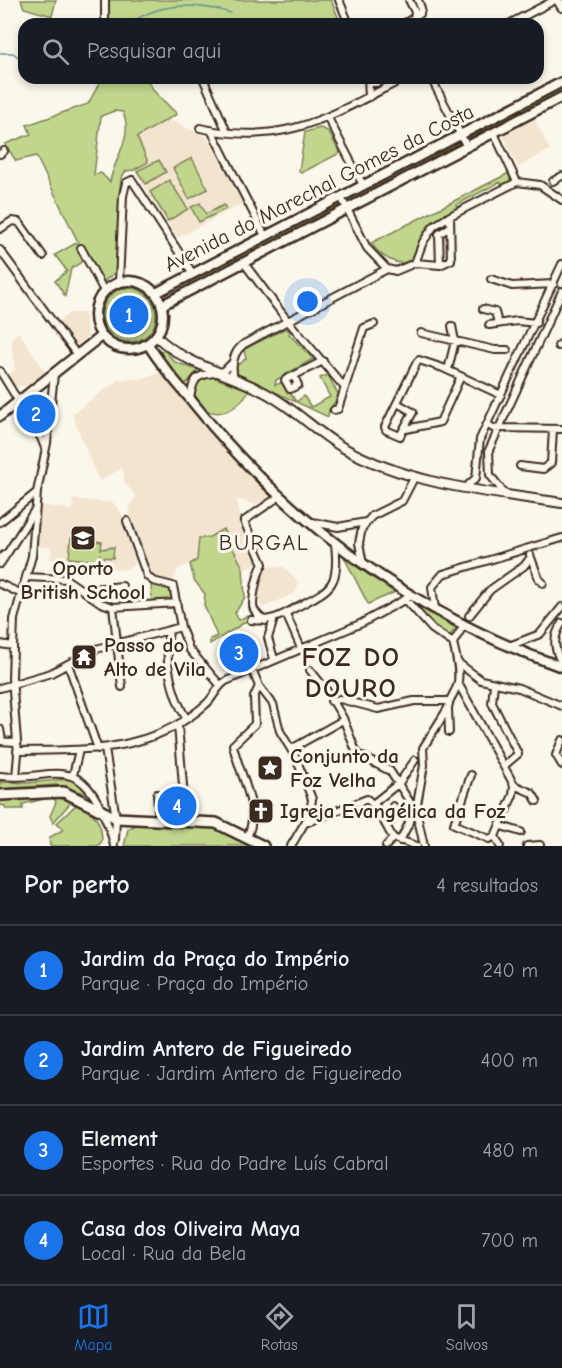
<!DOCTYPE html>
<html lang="pt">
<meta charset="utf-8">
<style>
body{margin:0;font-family:"Comic Neue",sans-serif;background:#242831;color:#f1f3f6}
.you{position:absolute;left:308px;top:302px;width:21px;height:21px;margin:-15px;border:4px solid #fff;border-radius:50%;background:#1a73e8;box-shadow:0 0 0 9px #1a73e833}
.badge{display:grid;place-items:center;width:39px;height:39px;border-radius:50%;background:#1a73e8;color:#fff;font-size:20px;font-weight:700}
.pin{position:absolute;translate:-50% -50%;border:3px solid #fff;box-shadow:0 2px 6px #0006}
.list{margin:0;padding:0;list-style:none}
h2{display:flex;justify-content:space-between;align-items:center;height:78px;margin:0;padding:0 24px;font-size:26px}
h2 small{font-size:20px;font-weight:400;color:#9ea1a6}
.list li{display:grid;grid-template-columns:39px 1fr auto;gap:18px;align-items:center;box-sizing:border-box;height:90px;padding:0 24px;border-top:2px solid #363941}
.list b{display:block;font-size:22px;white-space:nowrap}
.list p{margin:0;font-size:20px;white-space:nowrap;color:#9ea1a6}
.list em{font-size:20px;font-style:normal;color:#9ea1a6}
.icon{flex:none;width:33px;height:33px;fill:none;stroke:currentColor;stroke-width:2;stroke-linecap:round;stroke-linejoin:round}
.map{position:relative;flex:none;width:562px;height:846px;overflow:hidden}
.search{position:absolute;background:#171b24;box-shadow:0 3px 9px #0003;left:18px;right:18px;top:18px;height:66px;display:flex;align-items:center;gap:15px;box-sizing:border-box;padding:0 21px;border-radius:18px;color:#9ea1a6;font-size:22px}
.sheet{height:438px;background:#171b24}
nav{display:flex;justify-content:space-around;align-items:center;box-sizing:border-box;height:84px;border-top:2px solid #363941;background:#171b24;font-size:16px;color:#9ea1a6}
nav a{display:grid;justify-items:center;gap:3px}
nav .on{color:#1a73e8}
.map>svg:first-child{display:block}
</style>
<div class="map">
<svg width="562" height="846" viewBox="0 0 562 846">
<rect width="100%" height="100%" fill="#fbf7ec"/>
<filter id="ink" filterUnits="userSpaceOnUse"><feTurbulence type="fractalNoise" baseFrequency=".0167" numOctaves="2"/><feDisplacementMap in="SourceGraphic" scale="12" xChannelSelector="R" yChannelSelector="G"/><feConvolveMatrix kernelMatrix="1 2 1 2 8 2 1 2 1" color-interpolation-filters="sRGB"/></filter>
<g filter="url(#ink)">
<path fill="#f3e4d0" d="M534,118L550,150L518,167L503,136Z
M170,120L207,137L243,203L177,238L134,170L148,161L137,137Z
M69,313H85L88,337L77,346L58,322Z
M19,332L46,373L39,375V379L30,386H13L6,375L15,370L11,338Z
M161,373L224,450L272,497L255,505L237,499L240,518L260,564L243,568L223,529L207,538L197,560L178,569L172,583L150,576L130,522L129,509L136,496L124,482V473L122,468L100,481L94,470L72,414L118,380L140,379Z
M73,499L114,503L121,512L139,561L124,570L50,559L52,548L35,546L40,505L72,510Z
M268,566L284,567L297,580L298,586L295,593L262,608L257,596L259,572Z"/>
<path fill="#c0d68c" stroke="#7e8055" stroke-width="1.5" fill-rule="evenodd" d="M21,0H56L52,16L24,8Z
M105,0H331L341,24H105Z
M102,78H146L154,91L177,114L137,137L148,162L134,170L126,171L121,178L119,196H123L117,271L99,285L86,259L71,269L65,296L55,281L67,271L55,255L78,242L36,156L16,161L5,144L31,134L27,125L88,104ZM114,111L123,112C134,137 114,158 110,182L101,173L94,175L101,116Z
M562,84V95L469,143L464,135Z
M320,128L328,131L340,153L301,173L299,171L305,132Z
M459,138L463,146L349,205L345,197Z
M192,158L208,189L189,199L173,168Z
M159,160L166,172L146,184L137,171Z
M509,173L510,182L502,185L500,182L456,205L458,209C448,214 436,218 429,225C420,234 420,245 414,255C402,273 379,255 371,243Z
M169,180L188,209L168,221L150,192Z
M340,200L344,208L210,278L191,285L188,279Z
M200,203L206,214L224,205L226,209L199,222L191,207Z
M102 315a27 27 0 1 1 54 0a27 27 0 1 1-54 0Z
M286,328L290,332L289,334L313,359L276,380L275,385L284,382L296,402L304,396L311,407L330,397L320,378L328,375L339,396L329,410L328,417L237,374L236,364H240L246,358L244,351H241Z
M164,350L175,362L198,370L185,385L160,353Z
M207,375L249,390C237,413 208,424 194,396L196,383Z
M223,529L243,568L245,597L235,613L239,620L246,616L252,618L210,644V639L217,636L204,605L205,594L194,580L190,564L197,560L199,538H208Z
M71,538L102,542L101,549L114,547L113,558L101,557L100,555L99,561L69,558Z
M345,559L394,592L393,593L368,604Z
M151,583L172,589L173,598L171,601L152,603Z
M410,602L456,628L449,637L437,630Z
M69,779L78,783L87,794L56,785L0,789V782L27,783Z
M53,797L23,804V809H6L5,806L0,805V801L54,797L72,801L53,823L50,816L56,802Z
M77,804C94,812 102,821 102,841L98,846H50L49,838L64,829L57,823Z
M136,825L216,828L254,846H124L128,829Z"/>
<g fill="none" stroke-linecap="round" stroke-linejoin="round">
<path stroke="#66918e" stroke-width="1.5" d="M130,24C160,1 196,3 231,13
M0,53H13L24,61"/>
<g stroke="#3b2a1e" stroke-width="10">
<path id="minor" d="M105,0V24
M339,0L349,24
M409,0L415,12L414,18
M403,24L420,14L421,8L418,0
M509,24L555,0
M203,78L227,132
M368,78L369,97
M386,78L397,82
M431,78L467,147
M369,83H377L381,78
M328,118L363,185
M200,128C286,148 333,114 405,78
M211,130L265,236
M494,133L517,182
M0,154L4,151
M553,181L562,176
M341,197L367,248L387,269
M0,229L12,221L19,222L43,256
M81,248L104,291
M0,250L77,355
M244,263L287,320L345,388
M415,263L440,265L451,260L450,216
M440,265L439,234L450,227
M491,279L512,286L554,284
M119,282L123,196L126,183L132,180L193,274
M483,309L495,312L498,323
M489,325L517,321L536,323
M421,333L495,350H507
M558,346L562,343
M448,370L455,341L452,326
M0,371L41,438L45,448
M294,376L298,385L290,389L285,380L323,361
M234,379C231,366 232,353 244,344L387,269L396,271L415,263L423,242L434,226L450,216L517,182L540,185L562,200
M190,399C194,370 201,377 224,371L233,362
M397,403L413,412L400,436L386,430L385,427L417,362L419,360L443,368L501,395
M334,410L338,409L364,328L374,324
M487,424L493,428L562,429
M406,429L440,422L461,376
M520,466L543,469L551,463L553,429
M465,488L476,478L480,439L562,264
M505,494L490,475L489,450L562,291
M127,521L147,576L153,581L173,586L181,627L189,649L220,685
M0,522L36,493
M312,522L338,527L366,522
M8,552L34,511
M530,555L539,579L543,583
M0,558L8,552L0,564
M363,564L359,543L362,528L372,516L402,501L415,476
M27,577L66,579L101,603L113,607L177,603
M0,584L20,593
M83,590L122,586
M406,600L432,629L453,643C456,655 461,674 457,686C454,694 449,699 448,708L423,748L424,765L416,810L424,846
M113,607L122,687
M435,609L432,587L443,574L562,538
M286,614L301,648
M469,616L490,590L524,566L530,558
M251,620C270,622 279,617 295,608C330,589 340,588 335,544
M265,621C260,617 254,613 253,606C253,594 257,574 263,564L244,521L280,496
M273,622L268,638L274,659
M562,623C552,638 554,649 562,664
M169,631C164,659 171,693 186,718
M453,643L464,625
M0,644L13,646
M509,646L540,634L562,607
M457,662L481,680L519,688L562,706
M68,664L98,749
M252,669L259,686
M310,670L327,691L343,718L357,754L390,771L415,810
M458,683L514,785L513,795L495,836
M494,684L492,703L518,754L505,765
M259,686L273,704L280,731L296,758L312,799L310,814L291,846
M0,688L51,673L96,649L181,627
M331,701L340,699L378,709L414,701H449
M448,708L449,732
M178,725L186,822
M0,729L2,741
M562,740L556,755L562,765
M0,741L15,742
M105,749L116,818L115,840
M291,749L343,720
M17,751C71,750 126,753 175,726C184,721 197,712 205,705C214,698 216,687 226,681L362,623L411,596
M73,775L79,750
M471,775L454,824L489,839L495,836
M0,776C46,782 75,754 100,807C106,820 112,832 114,846
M16,777L18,754L12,678L14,619L32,556L37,492L47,443L54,374
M514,785L532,793L537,801
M157,794L159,820
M393,806L410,821
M376,807L374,803L399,783L415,760
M305,823L367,799L376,807L393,838L417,846
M501,826L521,832
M495,836L500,846
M247,837C262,808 239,775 233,745L255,724L254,697L259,686
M400,841L415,811
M386,846L393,838
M527,846L540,845"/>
</g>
<g stroke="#3b2a1e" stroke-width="12">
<path id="tertiary" d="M558,0L562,7
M156,336C190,368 225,371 264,392C293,407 315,431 342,447C409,485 488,492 562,503"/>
</g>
<g stroke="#3b2a1e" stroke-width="13">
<path id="secondary" d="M95 315a34 34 0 1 1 68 0a34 34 0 1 1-68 0Z
M156,293L562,82
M162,305L562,97
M148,344C161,366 179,385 195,405C290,524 418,616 562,667
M0,416L101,336"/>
</g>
<g stroke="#3b2a1e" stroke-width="14">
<path id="primary" d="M0,795L64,792L116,818L216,823L263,846"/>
</g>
<use href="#minor" stroke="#fbf7ec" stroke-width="6"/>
<use href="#tertiary" stroke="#fbf7ec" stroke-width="8"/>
<use href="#secondary" stroke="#fbf7ec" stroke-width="8"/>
<use href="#primary" stroke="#fbf7ec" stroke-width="9"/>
</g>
</g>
<defs>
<g id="school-square" transform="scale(1.35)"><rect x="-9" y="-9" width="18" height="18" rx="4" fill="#3b2a1e" stroke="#fbf7ec"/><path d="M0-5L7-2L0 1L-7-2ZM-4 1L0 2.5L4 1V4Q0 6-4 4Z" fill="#fff"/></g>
<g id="temple-square" transform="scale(1.35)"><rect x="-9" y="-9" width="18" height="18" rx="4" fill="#3b2a1e" stroke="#fbf7ec"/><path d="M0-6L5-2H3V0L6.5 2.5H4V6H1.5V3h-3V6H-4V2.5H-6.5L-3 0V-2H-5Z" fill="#fff"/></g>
<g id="sight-square" transform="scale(1.35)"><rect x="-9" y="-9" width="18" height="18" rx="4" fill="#3b2a1e" stroke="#fbf7ec"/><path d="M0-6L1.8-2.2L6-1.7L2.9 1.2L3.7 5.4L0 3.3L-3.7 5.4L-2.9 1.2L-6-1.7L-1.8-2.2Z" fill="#fff"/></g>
<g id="church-square" transform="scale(1.35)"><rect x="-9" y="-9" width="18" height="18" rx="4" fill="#3b2a1e" stroke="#fbf7ec"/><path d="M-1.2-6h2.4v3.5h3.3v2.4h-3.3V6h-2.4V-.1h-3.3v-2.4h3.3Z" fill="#fff"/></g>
</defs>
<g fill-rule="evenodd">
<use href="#school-square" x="83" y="538"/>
<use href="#temple-square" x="84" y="657"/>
<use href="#sight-square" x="270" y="768"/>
<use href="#church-square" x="261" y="811"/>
</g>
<g text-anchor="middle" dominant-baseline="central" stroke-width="6" stroke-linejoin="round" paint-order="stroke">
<g font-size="21" fill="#3b2a1e" stroke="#fbf7ec">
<text transform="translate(319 188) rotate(-27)">Avenida do Marechal Gomes da Costa</text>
</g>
<g font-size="21" font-weight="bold" fill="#3b2a1e" stroke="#fbf7ec" text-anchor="start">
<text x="83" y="568" text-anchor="middle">Oporto<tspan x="83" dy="24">British School</tspan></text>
<text x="104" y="645">Passo do<tspan x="104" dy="24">Alto de Vila</tspan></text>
<text x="290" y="756">Conjunto da<tspan x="290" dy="24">Foz Velha</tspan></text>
<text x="280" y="811">Igreja Evangélica da Foz</text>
</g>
<g font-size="22" letter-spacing="1.5" fill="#3b2a1e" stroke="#fbf7ec">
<text x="264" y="543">BURGAL</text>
</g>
<g font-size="27" font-weight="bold" letter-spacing="1.5" fill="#3b2a1e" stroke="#fbf7ec">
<text x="351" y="657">FOZ DO<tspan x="351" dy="31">DOURO</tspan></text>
</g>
</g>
</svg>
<div class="you"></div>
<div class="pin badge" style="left:129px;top:315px">1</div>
<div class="pin badge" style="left:36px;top:414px">2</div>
<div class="pin badge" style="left:239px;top:653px">3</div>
<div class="pin badge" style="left:177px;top:806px">4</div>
<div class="search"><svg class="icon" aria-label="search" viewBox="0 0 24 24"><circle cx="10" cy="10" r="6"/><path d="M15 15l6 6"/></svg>Pesquisar aqui</div>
</div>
<section class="sheet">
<h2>Por perto<small>4 resultados</small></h2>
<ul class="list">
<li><span class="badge">1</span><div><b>Jardim da Praça do Império</b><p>Parque · Praça do Império</p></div><em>240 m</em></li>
<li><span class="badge">2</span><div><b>Jardim Antero de Figueiredo</b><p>Parque · Jardim Antero de Figueiredo</p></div><em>400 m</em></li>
<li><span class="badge">3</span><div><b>Element</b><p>Esportes · Rua do Padre Luís Cabral</p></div><em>480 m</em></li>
<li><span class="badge">4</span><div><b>Casa dos Oliveira Maya</b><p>Local · Rua da Bela</p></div><em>700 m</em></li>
</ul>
</section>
<nav>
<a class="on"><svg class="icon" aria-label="map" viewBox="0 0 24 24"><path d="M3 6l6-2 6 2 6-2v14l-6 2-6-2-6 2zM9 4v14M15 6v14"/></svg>Mapa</a>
<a><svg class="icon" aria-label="directions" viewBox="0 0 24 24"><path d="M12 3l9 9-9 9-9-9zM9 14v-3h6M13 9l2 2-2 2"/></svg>Rotas</a>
<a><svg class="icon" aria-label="saved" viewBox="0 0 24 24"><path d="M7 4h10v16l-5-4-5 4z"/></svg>Salvos</a>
</nav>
